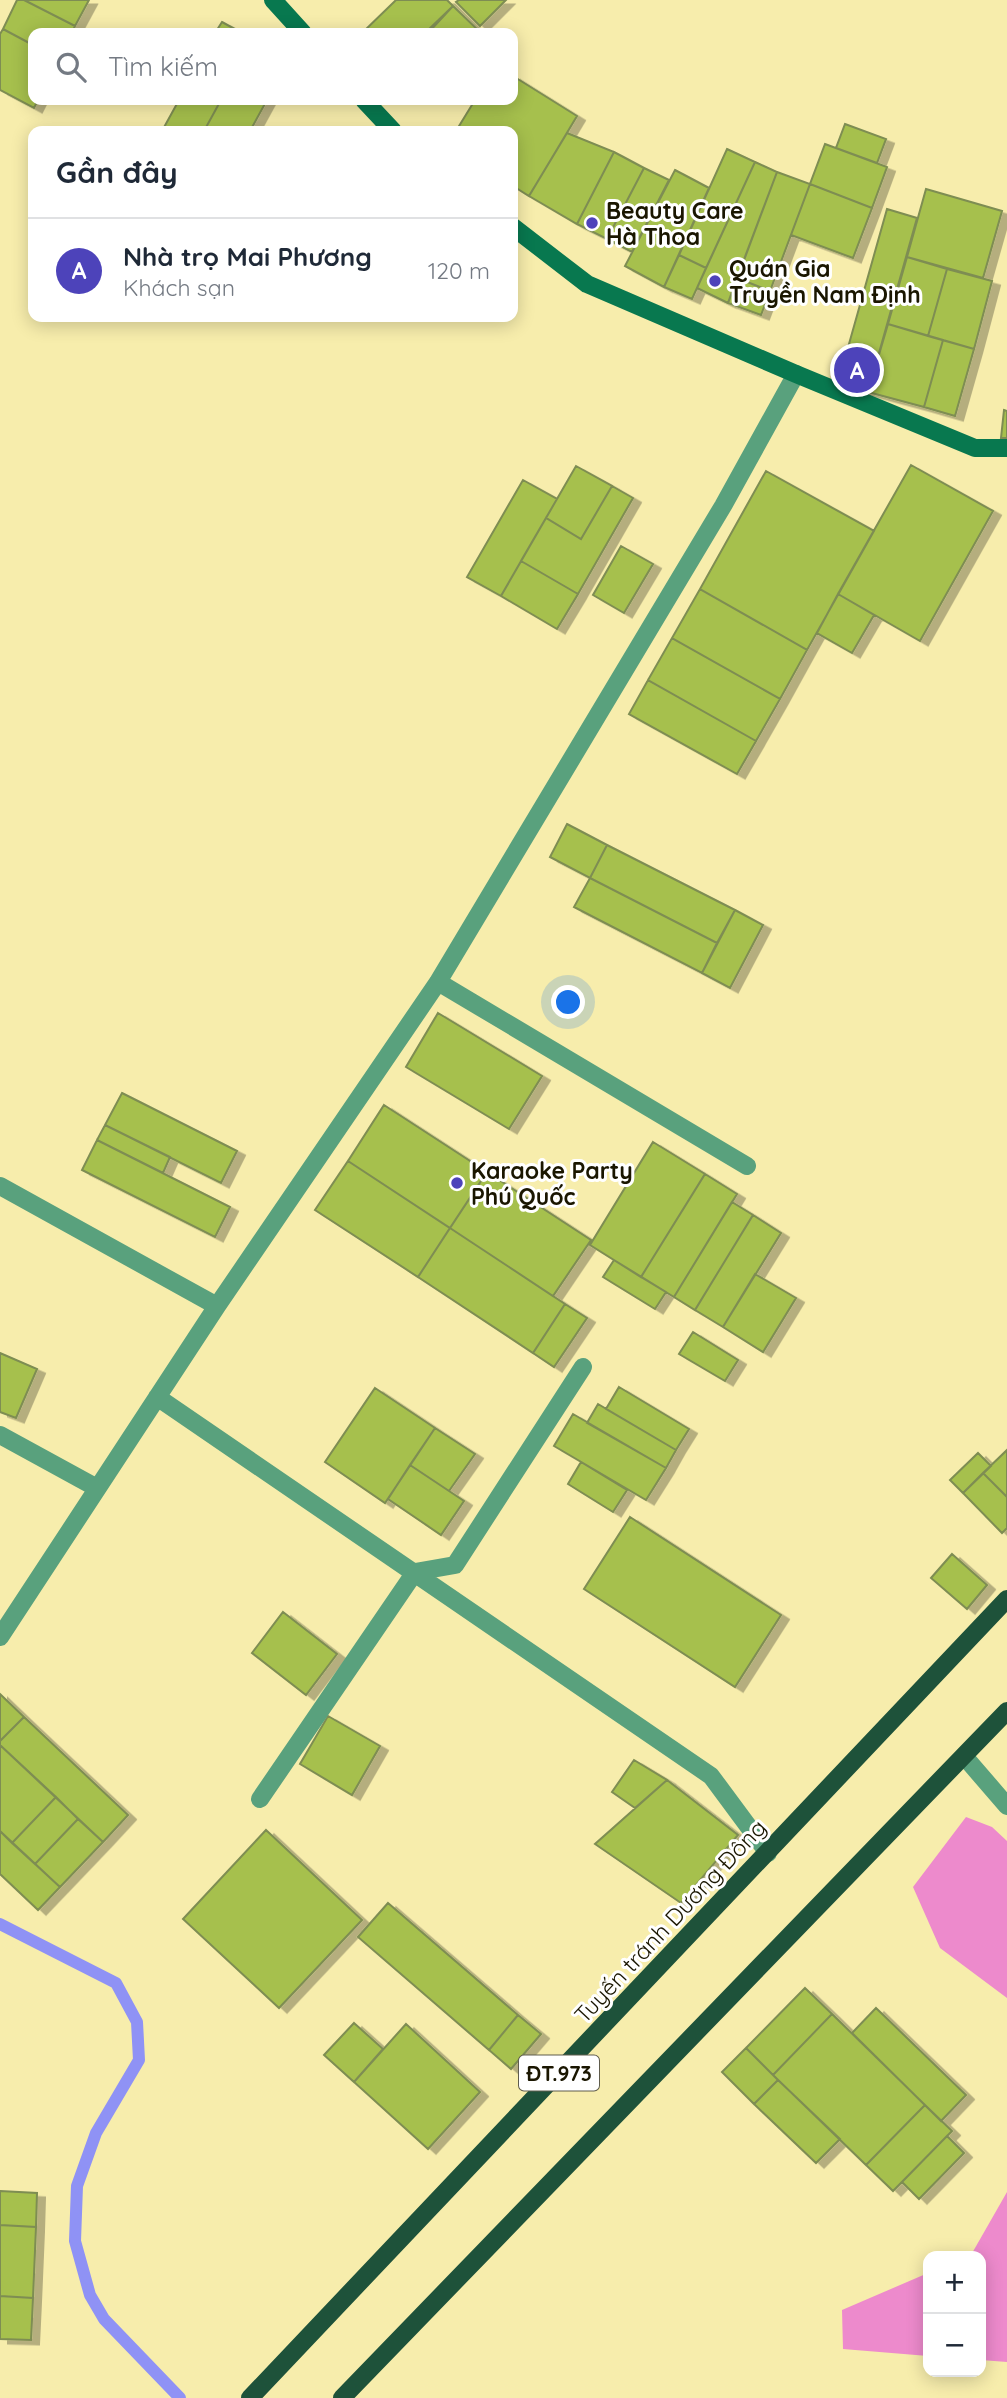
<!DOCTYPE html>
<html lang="vi">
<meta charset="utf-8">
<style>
body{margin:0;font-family:Quicksand,sans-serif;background:#f6f6f7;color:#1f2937}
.controls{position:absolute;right:21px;bottom:21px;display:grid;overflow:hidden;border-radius:14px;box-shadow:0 4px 18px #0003}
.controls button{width:63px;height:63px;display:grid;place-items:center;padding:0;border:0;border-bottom:2px solid #e0e1e3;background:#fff;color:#1f2937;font:35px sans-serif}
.you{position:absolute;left:569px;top:1003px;width:24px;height:24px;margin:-18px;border:5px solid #fff;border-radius:50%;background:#1a73e8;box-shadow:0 0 0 10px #1a73e833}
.badge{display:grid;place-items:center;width:46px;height:46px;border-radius:50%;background:#4d43ba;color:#fff;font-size:23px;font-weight:700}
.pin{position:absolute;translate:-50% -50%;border:4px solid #fff;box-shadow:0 2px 7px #0006}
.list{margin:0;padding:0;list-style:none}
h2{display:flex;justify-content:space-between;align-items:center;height:91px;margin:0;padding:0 28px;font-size:30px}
h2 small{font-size:23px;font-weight:400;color:#747a83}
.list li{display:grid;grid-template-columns:46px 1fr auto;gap:21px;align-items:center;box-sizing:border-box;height:105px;padding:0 28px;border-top:2px solid #e0e1e3}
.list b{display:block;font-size:26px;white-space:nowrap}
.list p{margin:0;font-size:23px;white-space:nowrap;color:#747a83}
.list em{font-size:23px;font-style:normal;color:#747a83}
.icon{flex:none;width:38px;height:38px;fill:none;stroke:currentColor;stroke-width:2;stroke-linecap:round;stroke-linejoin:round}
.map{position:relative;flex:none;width:1007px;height:2398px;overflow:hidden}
.search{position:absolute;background:#fff;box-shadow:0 4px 18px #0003;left:28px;top:28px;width:490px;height:77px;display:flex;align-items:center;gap:18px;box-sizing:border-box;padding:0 24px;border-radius:14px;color:#747a83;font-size:26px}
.panel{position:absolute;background:#fff;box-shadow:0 4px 18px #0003;left:28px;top:126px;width:490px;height:196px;border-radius:14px}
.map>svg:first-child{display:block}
</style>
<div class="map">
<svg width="1007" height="2398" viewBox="0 0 1007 2398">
<defs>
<filter id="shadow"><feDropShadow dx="8" dy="4.5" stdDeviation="0" flood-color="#0004"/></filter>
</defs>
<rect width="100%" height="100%" fill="#f7edac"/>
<path fill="#ed8acc" d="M966,1817L992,1827L1007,1841V1998L940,1948L913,1887Z
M1007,2192V2362L981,2360V2256H968L971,2255Z
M928,2273V2356L843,2349L842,2310Z"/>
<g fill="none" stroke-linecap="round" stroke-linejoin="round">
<path stroke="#8f92f5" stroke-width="12" d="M0,1924L116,1983L137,2022L139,2060L96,2133L77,2186L75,2241L90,2295L104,2319L180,2398"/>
</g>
<path fill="#a6c04d" stroke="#7e8d52" stroke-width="2" filter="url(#shadow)" d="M17,0H24L75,26L72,33H33V45L3,29Z
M24,0H89L75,26Z
M396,0H447L453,6L425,33H362Z
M459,0H506L480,26L456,2Z
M453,6L480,32L479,33H428Z
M222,22L242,33H215Z
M3,29L33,45V100H38L34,108L0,90V34Z
M513,76L577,116L529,196L513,186V131H456L475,100H513Z
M179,100H221L204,131H162Z
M221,100H267L250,131H204Z
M845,124L886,139L877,163L836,148Z
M567,133L614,152L577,224L529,196Z
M825,144L887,167L872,208L810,184Z
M727,149L755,162L706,268L679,255Z
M614,152L644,168L607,239L577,224Z
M755,162L777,172L728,303L697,288Z
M644,168L669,180L632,252L607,239Z
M675,170L709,188L664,287L625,266Z
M777,172L810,184L770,291L737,278Z
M810,184L872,208L853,258L791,235Z
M926,189L1002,211L983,278L907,257Z
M887,209L917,218L868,392L838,383Z
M679,255L706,268L692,299L664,287Z
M907,257L947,269L928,336L888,324Z
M947,269L992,281L974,349L928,336Z
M737,278L770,291L761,315L728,303Z
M888,324L943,340L924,407L868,392Z
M943,340L974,349L955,416L924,407Z
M1004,410L1007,411V438H1001Z
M911,465L993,511L920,641L838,594Z
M576,466L612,486L581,539L546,518Z
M766,471L874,531L807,650L700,589Z
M523,480L557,499L501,596L467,577Z
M612,486L633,498L578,594L521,561L546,518L581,539Z
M621,546L653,564L624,613L593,595Z
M521,561L578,594L557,629L501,596Z
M700,589L807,650L780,699L672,638Z
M838,594L874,615L852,653L817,633Z
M672,638L780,699L756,741L648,680Z
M648,680L756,741L737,774L629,714Z
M567,824L607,845L590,878L550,857Z
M607,845L735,910L717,943L590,878Z
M590,878L717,943L702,973L574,907Z
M735,910L763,925L730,988L702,973Z
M438,1013L542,1076L509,1129L406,1067Z
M122,1093L237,1151L221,1183L105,1125Z
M384,1105L487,1172L450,1228L348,1161Z
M105,1125L170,1157L163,1173L97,1140Z
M97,1140L230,1207L215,1237L82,1170Z
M653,1142L705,1174L641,1277L590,1245Z
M348,1161L450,1228L418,1277L315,1210Z
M487,1172L591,1240L553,1296L450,1228Z
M705,1174L737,1194L674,1297L641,1277Z
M732,1202L753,1215L695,1310L674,1297Z
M753,1215L781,1233L723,1327L695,1310Z
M450,1228L565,1304L533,1353L418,1277Z
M614,1260L666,1292L655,1309L603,1277Z
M755,1274L796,1298L763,1352L723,1327Z
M565,1304L587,1318L554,1367L533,1353Z
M693,1332L738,1360L725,1381L679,1354Z
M0,1353L37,1369L16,1418L0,1412Z
M619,1387L689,1429L676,1450L606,1409Z
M375,1388L435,1428L385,1503L325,1462Z
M598,1404L676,1450L666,1468L587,1423Z
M573,1414L666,1468L646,1500L554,1446Z
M435,1428L475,1454L449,1491L410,1465Z
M1007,1450V1497L983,1473Z
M978,1453L991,1466L963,1493L950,1480Z
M581,1462L627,1490L613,1512L568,1484Z
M410,1465L464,1501L441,1535L388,1499Z
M983,1473L1007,1497V1528L1002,1533L963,1493Z
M630,1517L781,1615L735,1687L584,1589Z
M952,1554L987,1585L967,1609L931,1578Z
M283,1612L337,1654L306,1695L252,1653Z
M0,1694L24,1717L0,1741Z
M328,1716L380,1746L352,1795L300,1764Z
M24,1717L128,1815L103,1842L0,1745V1741Z
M0,1745L56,1797L12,1843L0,1831Z
M634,1760L667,1780L635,1808L612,1792Z
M667,1780L738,1835L681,1903L595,1844Z
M56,1797L78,1819L35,1864L12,1843Z
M78,1819L103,1842L60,1887L35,1864Z
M266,1830L362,1920L279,2008L183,1919Z
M0,1831L60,1887L38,1910L0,1874Z
M388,1903L518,2015L489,2050L358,1937Z
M805,1988L832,2014L773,2075L746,2048Z
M876,2008L966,2095L941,2121L852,2033Z
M832,2014L925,2105L866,2165L773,2075Z
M518,2015L541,2034L511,2069L489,2050Z
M354,2023L383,2049L354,2082L324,2055Z
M406,2024L480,2092L428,2149L354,2082Z
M746,2048L778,2080L754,2104L722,2072Z
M778,2080L840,2139L816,2163L754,2104Z
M925,2105L952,2131L893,2191L866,2165Z
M947,2136L964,2153L919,2199L902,2182Z
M0,2191L37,2193L36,2227L0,2225Z
M0,2225L36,2227L33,2298L0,2296Z
M0,2296L33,2298L31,2340L0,2339Z"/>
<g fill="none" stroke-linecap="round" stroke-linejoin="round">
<path stroke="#59a17d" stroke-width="18" d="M964,1756L1007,1806"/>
<path stroke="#59a17d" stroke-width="18" d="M438,982L747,1166
M0,1186L217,1306
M157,1397L711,1776L768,1853
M0,1435L97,1488
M0,1637L217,1306L438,982L723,506L796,374
M260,1799L415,1572L455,1565L583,1367"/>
<path stroke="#08784f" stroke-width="18" d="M273,0L303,33
M364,100L393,131
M513,227L587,284L796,374L975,448H1007"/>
<path stroke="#1e523a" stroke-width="18" d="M250,2398L1007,1599
M342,2398L1007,1711"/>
</g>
<g fill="#4d43ba" stroke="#fff" stroke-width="2.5">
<circle cx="592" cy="223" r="7"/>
<circle cx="715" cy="281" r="7"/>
<circle cx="457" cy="1183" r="7"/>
</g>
<g text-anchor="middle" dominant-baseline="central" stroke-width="6" stroke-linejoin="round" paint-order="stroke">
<rect fill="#fff" stroke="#5f5c4c" stroke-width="2" x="519" y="2055.5" width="80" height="35" rx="5"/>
<g font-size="21" font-weight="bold" fill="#1a1600">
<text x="559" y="2073">ĐT.973</text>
</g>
<g font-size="23" font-weight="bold" fill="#1a1600" stroke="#fff" text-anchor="start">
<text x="606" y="210">Beauty Care<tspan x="606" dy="26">Hà Thoa</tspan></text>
<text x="729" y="268">Quán Gia<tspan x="729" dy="26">Truyền Nam Định</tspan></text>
<text x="471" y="1170">Karaoke Party<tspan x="471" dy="26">Phú Quốc</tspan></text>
</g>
<g font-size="23" fill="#1a1600" stroke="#fff">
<text transform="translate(670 1921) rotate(-47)">Tuyến tránh Dương Đông</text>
</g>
</g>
</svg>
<div class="controls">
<button>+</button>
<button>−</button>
</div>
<div class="you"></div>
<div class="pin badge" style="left:857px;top:370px">A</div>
<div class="search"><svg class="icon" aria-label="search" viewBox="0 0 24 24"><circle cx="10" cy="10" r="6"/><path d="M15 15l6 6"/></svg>Tìm kiếm</div>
<section class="panel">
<h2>Gần đây<small></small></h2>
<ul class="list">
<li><span class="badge">A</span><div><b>Nhà trọ Mai Phương</b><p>Khách sạn</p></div><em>120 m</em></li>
</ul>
</section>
</div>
